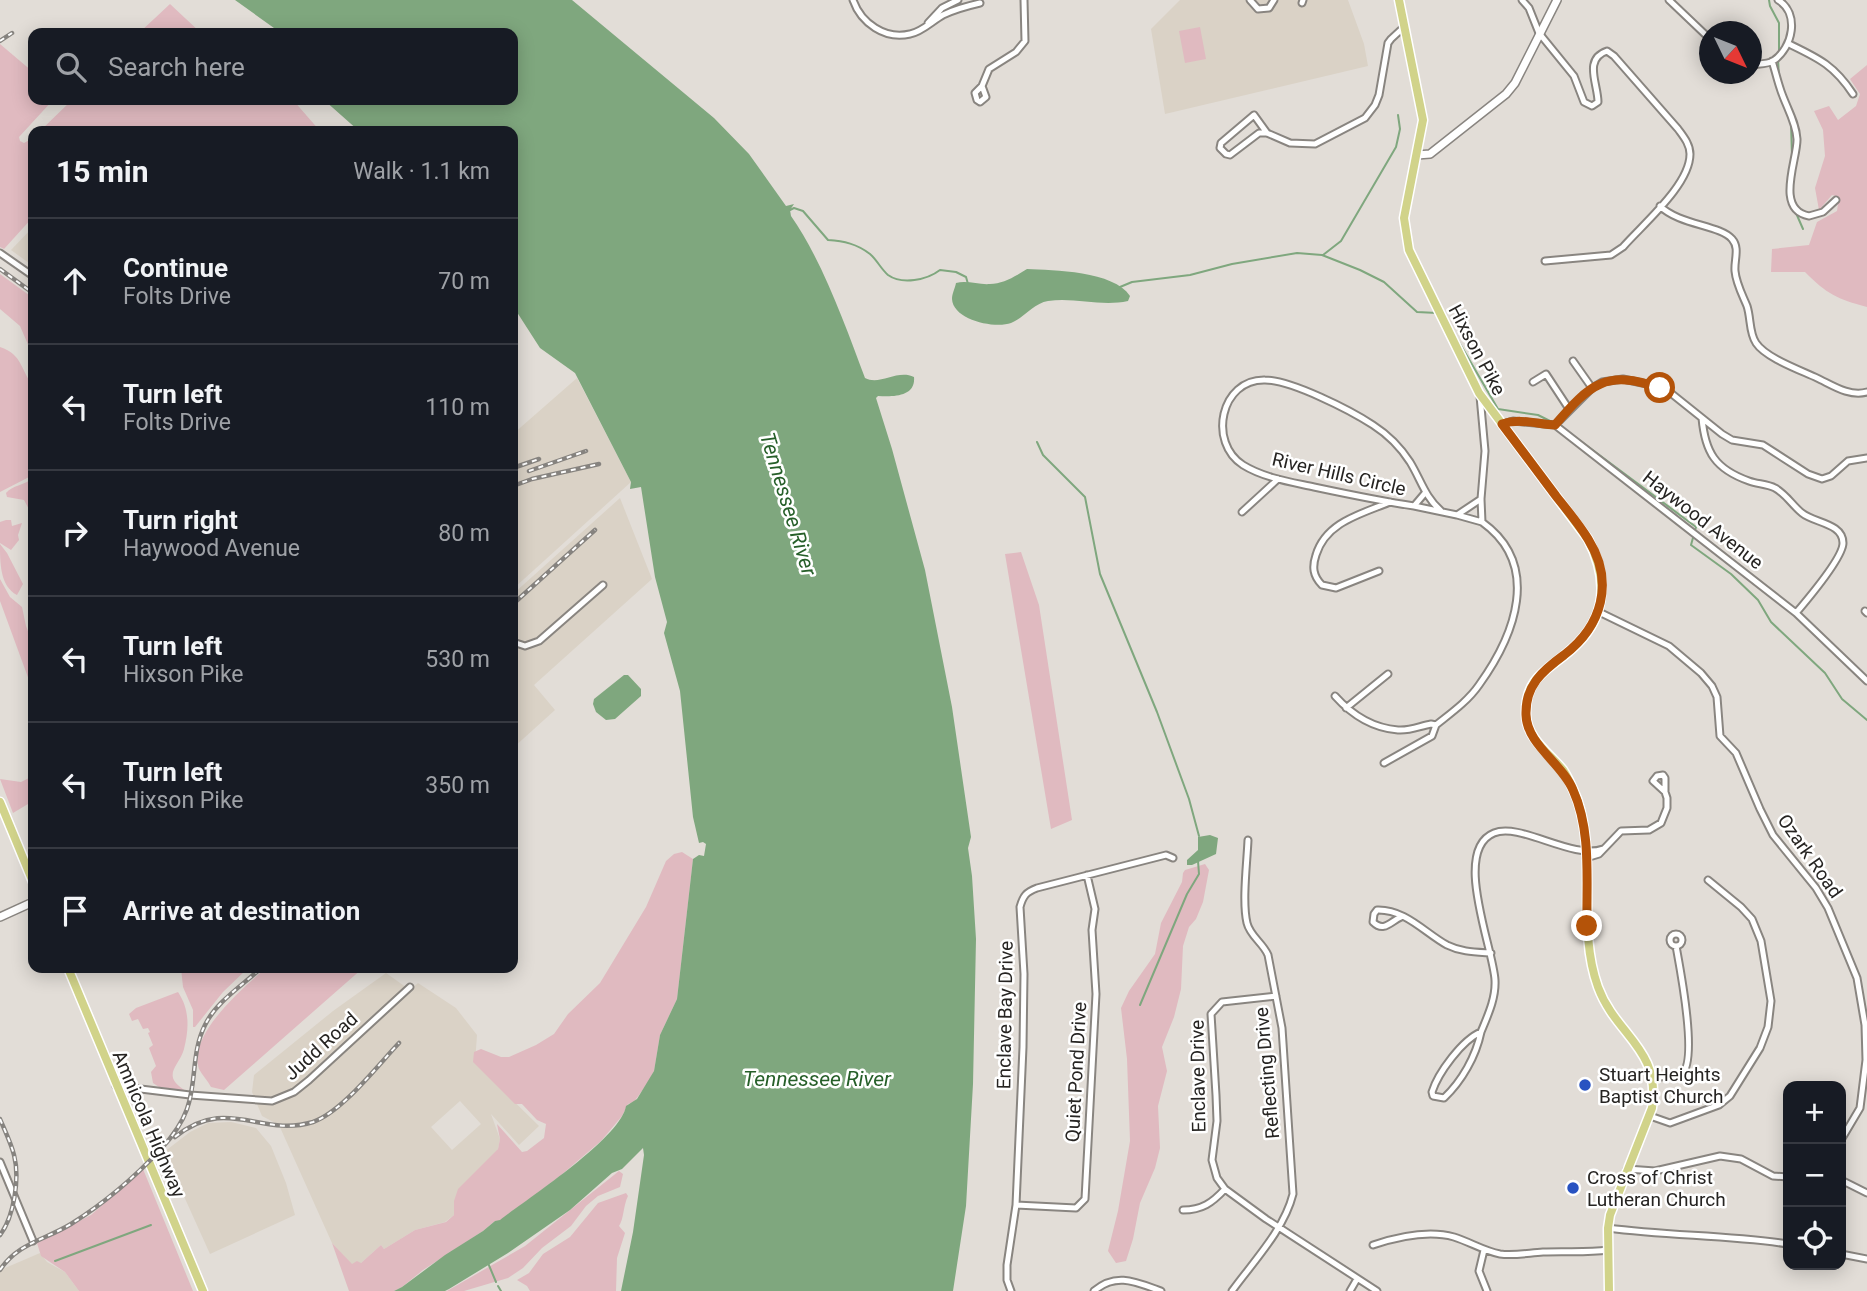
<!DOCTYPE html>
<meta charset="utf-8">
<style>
body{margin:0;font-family:Roboto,sans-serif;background:#20242c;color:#f1f3f6}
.controls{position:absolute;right:21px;bottom:21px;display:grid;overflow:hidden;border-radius:14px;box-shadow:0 4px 18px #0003}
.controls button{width:63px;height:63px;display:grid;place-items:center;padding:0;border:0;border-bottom:2px solid #363941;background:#171b24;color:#f1f3f6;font:35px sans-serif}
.compass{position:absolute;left:1699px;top:21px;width:63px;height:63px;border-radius:50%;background:#171b24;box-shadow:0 4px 18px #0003;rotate:133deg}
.stop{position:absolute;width:21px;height:21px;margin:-16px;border:5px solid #b45309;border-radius:50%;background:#fff}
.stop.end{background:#b45309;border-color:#fff;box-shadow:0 2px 7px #0008}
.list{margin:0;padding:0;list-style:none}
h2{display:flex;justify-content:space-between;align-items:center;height:91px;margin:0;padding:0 28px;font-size:30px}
h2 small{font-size:23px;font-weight:400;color:#9ea1a6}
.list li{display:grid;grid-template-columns:46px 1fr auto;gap:21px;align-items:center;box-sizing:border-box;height:126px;padding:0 28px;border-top:2px solid #363941}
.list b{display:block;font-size:26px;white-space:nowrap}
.list p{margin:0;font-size:23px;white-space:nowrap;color:#9ea1a6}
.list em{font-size:23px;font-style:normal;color:#9ea1a6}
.icon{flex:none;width:38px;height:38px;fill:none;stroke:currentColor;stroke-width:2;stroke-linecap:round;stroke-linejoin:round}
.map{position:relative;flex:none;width:1867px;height:1291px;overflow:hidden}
.search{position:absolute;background:#171b24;box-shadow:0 4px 18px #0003;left:28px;top:28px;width:490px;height:77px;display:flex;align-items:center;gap:18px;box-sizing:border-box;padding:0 24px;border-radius:14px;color:#9ea1a6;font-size:26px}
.panel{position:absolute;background:#171b24;box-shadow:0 4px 18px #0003;left:28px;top:126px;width:490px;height:847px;border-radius:14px}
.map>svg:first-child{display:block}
</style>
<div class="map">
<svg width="1867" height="1291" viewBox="0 0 1867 1291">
<rect width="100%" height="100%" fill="#e2ddd7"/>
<path fill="#dad2c6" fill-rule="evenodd" d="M1180,0H1348L1364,44L1368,66L1165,114L1151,29Z
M33,227V266L11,250Z
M577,378L631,482L513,589V434Z
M620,498L652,579L534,685L555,710L513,748V594Z
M386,973L410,990L418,983L456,1008L477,1035L475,1063L539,1126L519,1145L491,1114L500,1139L498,1149L454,1215L445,1222L415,1230L384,1249L381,1245L361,1263L352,1265L332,1243L279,1125L262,1116L252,1092L254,1075L333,1011ZM460,1101L481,1124L452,1150L431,1127Z
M231,1122L256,1128L271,1146L286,1183L295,1215L210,1254L164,1152L190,1132L208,1123Z
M40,1253L47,1262L65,1272L79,1291H0V1265L5,1268Z"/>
<path fill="#e0bac0" d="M170,4L201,33H139Z
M1200,27L1206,59L1185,63L1179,31Z
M0,44L33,72V100H53L19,137L20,141L24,143L33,138V217L4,249L0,247Z
M1867,65V307C1837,299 1827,294 1805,272H1771L1772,249L1809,245L1817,222L1837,211L1839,197L1832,195L1819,210L1815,188L1825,156L1823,130L1814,111L1829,106L1838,120L1856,106L1860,94L1850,79Z
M72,100H293L320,131H40Z
M0,274L33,298V356L20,326L0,309Z
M0,347C23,355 20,369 33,386V475L0,492Z
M33,478V515H32L24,500L7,497L6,493C13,485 25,485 33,478Z
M6,520H11L12,526L22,523L18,535L19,540L11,550L0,543V522Z
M0,544L7,553L23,584L17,595C0,586 0,563 0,544Z
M1021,552L1039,605L1072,820L1051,829L1005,554Z
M0,579L10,597L22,607L26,626L33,644V691L0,601Z
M33,776V801L13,813L0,779L21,782Z
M682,852L693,859L677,999L660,1035L654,1071L649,1081L634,1102L628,1104L622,1116L601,1141L560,1176L500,1221H495L483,1231L423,1270L402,1287L394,1291H349L332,1243L352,1264L357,1261L361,1263L381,1245L384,1249L415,1230L446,1222L454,1215V1201L458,1189L498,1149L500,1139L497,1124L522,1152L527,1151L544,1138L546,1124L537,1120L522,1104H515L473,1062L474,1052L481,1049L501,1057H509L536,1045L554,1034L568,1014L600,983L646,907L666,861L674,854Z
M1205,864L1209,870L1203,902L1196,919L1189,927L1183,946L1181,989L1174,1017L1162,1047L1167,1071L1158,1106L1160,1148L1155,1168L1140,1203L1133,1239L1126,1261L1116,1263L1108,1251L1118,1211L1130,1141L1127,1059L1121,1008L1129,991L1155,954L1161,923L1182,882L1183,873L1185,870Z
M181,968H248L223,992L195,1027H193V1010L183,987Z
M266,968H363L224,1090L211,1087C208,1081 202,1075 199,1069C187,1035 243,988 266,968Z
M178,992C190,1010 189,1029 184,1049C179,1067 160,1075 186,1091L159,1087L153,1083L151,1072L156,1066L149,1048L153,1045L148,1033L150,1032L148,1028L143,1029L138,1019L132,1021L129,1014L136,1008Z
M143,1169L193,1291H79L65,1272L41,1256L37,1243L91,1215Z
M619,1171L623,1174L620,1187L598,1196L586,1206L571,1226L542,1248L523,1268L508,1278L464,1291H447L525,1246Z
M626,1193L628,1196C623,1206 624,1219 619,1226L625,1233L617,1258L616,1291H530L527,1286L517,1280L529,1273L543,1254L570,1237L598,1203Z"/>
<path fill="#7fa77e" d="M235,0H572L714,118L749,154L786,206L794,204L790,210L791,216C822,260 846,327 865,378C880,386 897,369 914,377C916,397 893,397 878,396L876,398L892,449L925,570L952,707L971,837L968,848L972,876L976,939L973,1084L966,1206L953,1291H621L633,1232L644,1155L643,1148L622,1169L612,1173L570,1210L508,1253L449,1289L445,1291H394L402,1287L445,1255L483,1231L495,1221L500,1220C527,1199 621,1138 626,1106L637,1099L654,1071L660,1035L677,999L693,859L699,855L704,856L706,844L703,842L699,843L693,817L680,691L664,633L667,622L655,577L641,487L630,489L631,482L575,373L540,348L513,306V131H359L324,100H513V33H281Z
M1027,269C1053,270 1114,271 1130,296L1128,301C1101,307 1075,297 1048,301C1034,303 1024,318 1011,323C995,329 953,320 952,299C952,294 955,288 956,283C967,280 979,285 990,284C1003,284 1016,276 1027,269Z
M624,675H628L641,689V696L615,719L606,720L596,712L593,704L594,699Z
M1210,835L1218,838L1216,854L1192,865H1187V860L1198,850V837Z"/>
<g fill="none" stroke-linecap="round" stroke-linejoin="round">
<path stroke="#7fa77e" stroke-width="2" d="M1769,0L1770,6L1779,23V53
M1778,59L1779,78
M1791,123L1792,156
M790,210L794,208L803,211L828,240C844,241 857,244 870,254C877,260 881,269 888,275C902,285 927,280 940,270L956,272L966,277L968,284
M1796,213L1803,229
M1323,255L1341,241L1396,147L1400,129L1398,115
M1120,287L1132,282L1190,275L1232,264L1297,253L1322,255L1360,270L1384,282L1417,312L1437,313
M1456,337L1498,409L1538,415L1554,423
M1559,425L1696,527L1691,545L1731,574L1758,600L1771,622L1825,673L1842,699L1867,720
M1037,442L1043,455L1085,497L1100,574L1157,712L1189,799L1199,836
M1140,1005L1187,894L1199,874L1198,861
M55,1261L151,1225
M488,1263L496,1282
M498,1286L501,1291"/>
<g stroke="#898580" stroke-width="9">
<path id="street" d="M853,0C861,23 885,40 910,34C922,32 932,21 943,15C955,9 967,6 980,3
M1250,0L1258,9L1269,8L1274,0
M1522,0L1529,8L1539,33L1574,76L1584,102L1592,106L1598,102C1598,84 1583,59 1607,51L1614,56L1678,129C1683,136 1690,144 1690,154C1690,185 1643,224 1623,247L1611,255L1545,261
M1669,0L1710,39
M1302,3L1303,0
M928,23L942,8L958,0
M1789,44C1818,58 1834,65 1853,94
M1772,61C1775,70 1777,79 1780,88C1785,105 1796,121 1797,139C1798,158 1774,210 1809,216L1823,212L1836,200
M1752,65C1758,64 1768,64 1773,61C1793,48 1800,13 1778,0
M982,86L986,97L980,102L977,100L975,93L982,86L989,69L1016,52L1025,41L1024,0
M1267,133L1254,115L1221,143L1220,148L1226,154L1230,155L1259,133H1267L1290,143L1315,144L1365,118L1375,105L1379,95L1388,43L1391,39L1404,27
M1660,206C1679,225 1720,225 1732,239C1740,248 1734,260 1735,271C1736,283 1742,294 1747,306C1751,318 1749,333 1756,343C1766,358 1800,370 1817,378C1832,385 1849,397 1867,392
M0,253L33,276
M1573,361L1592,388
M1533,382L1546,374L1569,409
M1702,418C1705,452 1715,469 1749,481C1757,484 1767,484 1775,488C1786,494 1793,506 1802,513C1814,523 1843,523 1843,543C1843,558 1807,600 1796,613
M1502,424L1513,421L1555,425L1796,613L1867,681
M1555,425L1592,388L1602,382L1623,379L1647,384L1672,394L1722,434L1732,440L1763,445L1808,474L1822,479L1831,476L1848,461L1867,458
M1425,493L1414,506C1380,501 1347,494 1314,487C1291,482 1264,478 1243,465C1208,443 1220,379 1265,380C1291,380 1350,410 1373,425C1387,434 1401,448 1410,462C1421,480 1425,497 1441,511
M1414,506L1457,515L1481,499
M1242,512L1278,479
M1457,515L1482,522
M1379,571L1336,588L1322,585C1313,576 1312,567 1316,555C1326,522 1361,514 1390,502
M1865,611L1867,613
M1599,612L1669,646L1701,673L1712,686L1717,697L1720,736L1736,753L1760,809L1773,835L1816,888L1828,908L1857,978L1865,1025L1866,1060L1860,1108L1841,1140
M513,642L525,646L539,641L603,585
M1335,696C1352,715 1372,728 1398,730C1410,731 1420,726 1431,724L1436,725C1451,713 1468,701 1479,685C1515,635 1542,565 1482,522L1481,499L1485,451L1480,396
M1346,708L1388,674
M1384,763L1432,736L1436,725
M1586,858L1599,854L1621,831L1649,830L1661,823L1667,808V798L1665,792L1653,781L1657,776L1663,775L1665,778V792
M1401,917C1391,921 1384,933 1373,922L1374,914L1377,910C1405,909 1425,933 1447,945C1461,952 1475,952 1491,953
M1670 940a6 6 0 1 1 12 0a6 6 0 1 1-12 0Z
M1276,996L1222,1002L1211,1014L1216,1095L1217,1121L1212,1160L1217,1178L1225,1189L1266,1219L1377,1291
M1481,1032C1488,1015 1496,998 1495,980C1493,947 1452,850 1494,833C1520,822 1572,860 1603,849
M1481,1032C1476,1056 1462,1081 1444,1098L1433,1096L1432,1092C1438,1073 1462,1040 1481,1032Z
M1653,1078L1682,1074C1698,1060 1680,968 1676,946
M116,1086L190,1095L272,1101L294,1092L309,1080L410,987
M1650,1116L1670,1123L1719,1105L1730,1096L1760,1048L1768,1027L1771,1001L1761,941L1752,919L1741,907L1708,880
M0,1162L33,1241
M1627,1169L1655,1171L1720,1156L1741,1159L1773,1176L1788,1177
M1841,1180L1867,1193
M1016,1205L1076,1208L1085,1199L1096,994L1092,930L1095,909L1087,875
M1183,1210C1202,1210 1212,1203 1225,1189
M1608,1228C1668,1236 1729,1235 1788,1244
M1373,1245C1397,1237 1429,1230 1454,1237C1470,1242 1484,1251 1500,1254C1514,1256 1528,1253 1543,1252C1565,1251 1586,1253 1608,1250
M1484,1250L1479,1271L1487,1291
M1841,1254L1867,1259
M1011,1291L1007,1280V1265L1016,1205L1023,1047L1024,974L1020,907C1023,896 1026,892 1037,888L1166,855L1173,858
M1094,1291C1116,1272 1136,1282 1161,1291
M1232,1291C1253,1262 1284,1230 1293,1194L1282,1028L1268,955C1263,943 1250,936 1247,923C1242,902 1247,863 1248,840
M1350,1291L1357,1279"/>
</g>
<g stroke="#898580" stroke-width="10">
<path id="secondary" d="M1417,155L1430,154L1506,94L1515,83L1557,0
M0,917L33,902"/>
</g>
<g stroke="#fff" stroke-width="11">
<path id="primary" d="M1399,0L1423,120L1404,218L1409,250L1479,393L1588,539C1607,576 1608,614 1576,645C1552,669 1525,674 1526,714C1526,738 1549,753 1563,770C1569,779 1573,789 1577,799C1598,860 1576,926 1598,987C1616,1036 1661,1048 1652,1108L1610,1215L1608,1228L1609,1291
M0,802L33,882
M68,968L203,1291"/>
</g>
<use href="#street" stroke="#fff" stroke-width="5"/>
<use href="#secondary" stroke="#fff" stroke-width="7"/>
<use href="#primary" stroke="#d1d38a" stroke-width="8"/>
<g stroke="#86837f" stroke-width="4.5">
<path id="rail" d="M0,41L12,33
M0,269L33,293
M513,468L539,459
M529,471L586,451
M513,486L532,479L599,464
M513,604L595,530
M0,1119C5,1131 11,1143 14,1155C20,1178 14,1217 0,1235
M175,1137C228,1095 260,1138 313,1122C342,1112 378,1065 399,1043
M0,1270C18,1243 45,1240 71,1224C103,1204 135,1177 161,1149C172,1137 182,1123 187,1109C197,1081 191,1053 205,1025C216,1002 243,985 261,968"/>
</g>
<use href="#rail" stroke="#fff" stroke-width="2" stroke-dasharray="5" stroke-linecap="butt"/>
</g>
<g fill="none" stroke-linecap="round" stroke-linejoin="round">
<path stroke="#b45309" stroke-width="9" d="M1587,926C1586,881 1592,832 1573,790C1562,763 1527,745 1526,715C1525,686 1542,671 1564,655C1602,626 1615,582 1588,539C1579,524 1567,510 1556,496C1538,472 1520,448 1502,424C1520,418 1537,424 1555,425C1590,384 1606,369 1660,388"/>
</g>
<g fill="#2852c1" stroke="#fff" stroke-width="2.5">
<circle cx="1585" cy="1085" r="7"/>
<circle cx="1573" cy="1188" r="7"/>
</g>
<g text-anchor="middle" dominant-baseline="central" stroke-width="5" stroke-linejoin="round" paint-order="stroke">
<g font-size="19" fill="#262422" stroke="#fff">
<text transform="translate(1477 350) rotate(62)">Hixson Pike</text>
<text transform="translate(1339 474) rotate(13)">River Hills Circle</text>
<text transform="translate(1703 520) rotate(38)">Haywood Avenue</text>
<text transform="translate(1810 856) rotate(55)">Ozark Road</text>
<text transform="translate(1005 1015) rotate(-89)">Enclave Bay Drive</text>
<text transform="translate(321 1046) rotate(-42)">Judd Road</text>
<text transform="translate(1076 1072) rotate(-87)">Quiet Pond Drive</text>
<text transform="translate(1267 1073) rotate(-95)">Reflecting Drive</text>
<text transform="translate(1198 1076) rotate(-91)">Enclave Drive</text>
<text transform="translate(149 1124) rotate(67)">Amnicola Highway</text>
</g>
<g font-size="19" fill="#262422" stroke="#fff" text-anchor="start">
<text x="1599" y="1074">Stuart Heights<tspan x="1599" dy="22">Baptist Church</tspan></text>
<text x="1587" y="1177">Cross of Christ<tspan x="1587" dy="22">Lutheran Church</tspan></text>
</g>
<g font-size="21" font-style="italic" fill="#265f29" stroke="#fff">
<text transform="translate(788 504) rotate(73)">Tennessee River</text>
<text x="817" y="1079">Tennessee River</text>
</g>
</g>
</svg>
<div class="controls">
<button>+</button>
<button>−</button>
<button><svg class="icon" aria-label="locate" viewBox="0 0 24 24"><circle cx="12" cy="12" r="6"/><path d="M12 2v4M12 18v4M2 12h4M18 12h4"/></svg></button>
</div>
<svg class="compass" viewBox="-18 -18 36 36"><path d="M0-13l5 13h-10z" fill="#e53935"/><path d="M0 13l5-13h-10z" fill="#9ea1a6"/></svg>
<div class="stop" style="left:1660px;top:388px"></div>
<div class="stop end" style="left:1587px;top:926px"></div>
<div class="search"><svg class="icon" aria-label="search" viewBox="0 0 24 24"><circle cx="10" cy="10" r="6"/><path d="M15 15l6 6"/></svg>Search here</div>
<section class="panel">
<h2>15 min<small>Walk · 1.1 km</small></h2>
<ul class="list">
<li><svg class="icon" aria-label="ahead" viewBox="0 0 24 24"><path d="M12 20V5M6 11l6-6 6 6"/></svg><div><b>Continue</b><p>Folts Drive</p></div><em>70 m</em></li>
<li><svg class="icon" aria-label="left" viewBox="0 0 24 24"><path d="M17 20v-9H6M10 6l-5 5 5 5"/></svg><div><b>Turn left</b><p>Folts Drive</p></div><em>110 m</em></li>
<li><svg class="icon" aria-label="right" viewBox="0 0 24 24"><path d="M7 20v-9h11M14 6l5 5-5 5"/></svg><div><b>Turn right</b><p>Haywood Avenue</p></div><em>80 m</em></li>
<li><svg class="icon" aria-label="left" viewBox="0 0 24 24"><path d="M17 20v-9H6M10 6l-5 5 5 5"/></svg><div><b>Turn left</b><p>Hixson Pike</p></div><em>530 m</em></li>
<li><svg class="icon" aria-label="left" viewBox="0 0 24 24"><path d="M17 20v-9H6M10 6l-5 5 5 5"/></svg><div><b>Turn left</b><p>Hixson Pike</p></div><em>350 m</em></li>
<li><svg class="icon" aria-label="arrive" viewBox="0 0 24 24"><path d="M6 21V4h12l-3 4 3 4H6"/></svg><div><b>Arrive at destination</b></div></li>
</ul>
</section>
</div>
